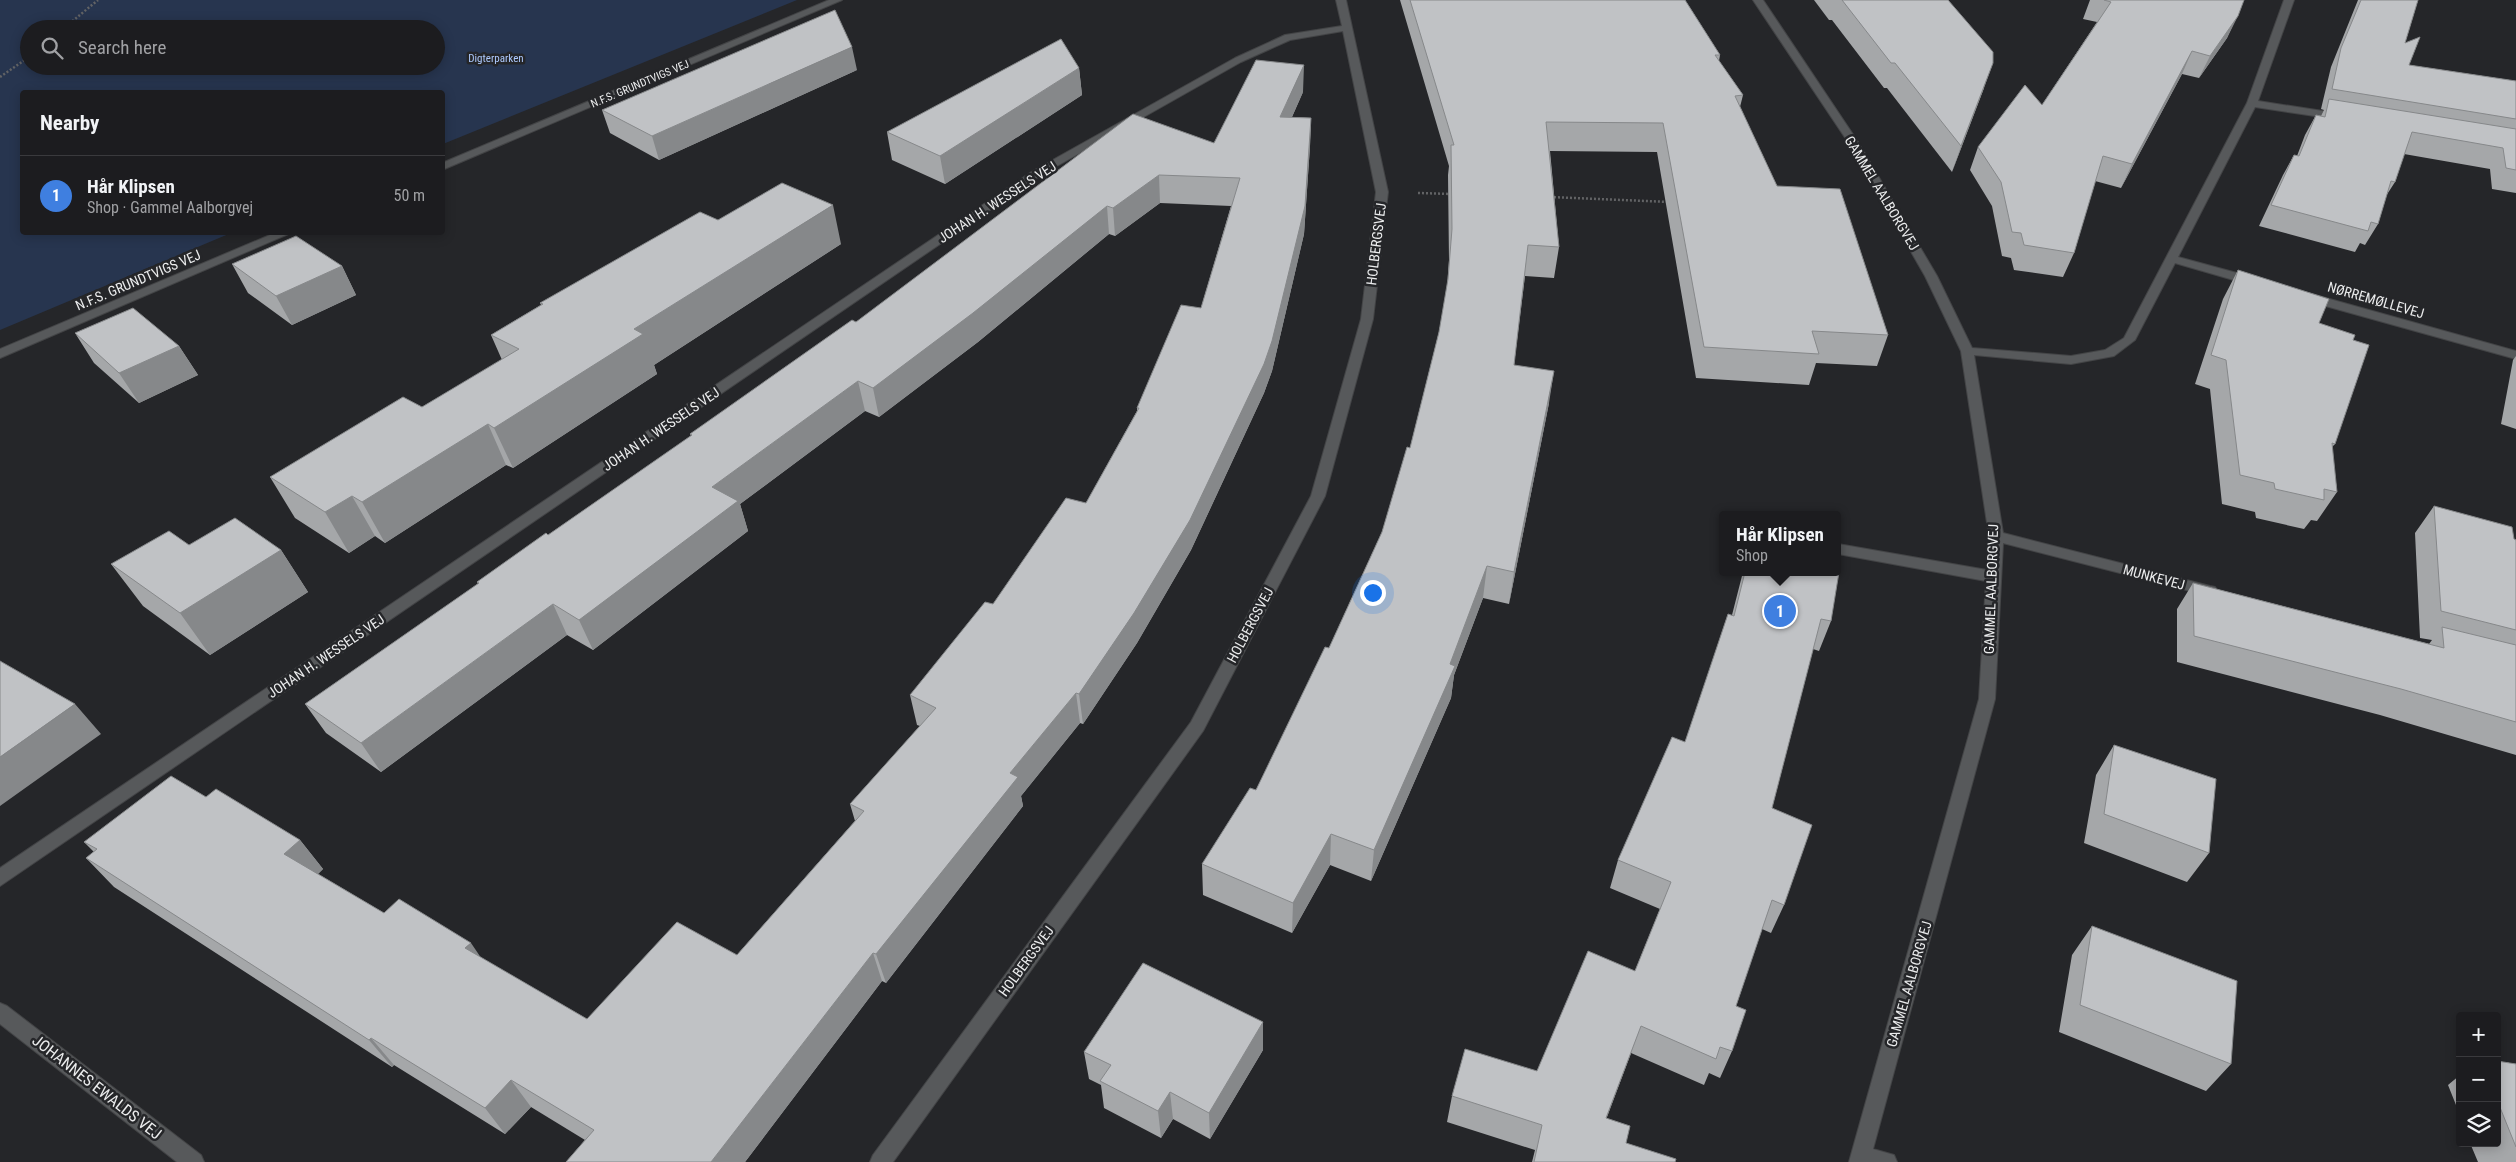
<!DOCTYPE html>
<meta charset="utf-8">
<style>
body{margin:0;font-family:"Roboto Condensed",sans-serif;background:#29292c;color:#f1f3f6}
.controls{position:absolute;right:15px;bottom:15px;display:grid;overflow:hidden;border-radius:5px;box-shadow:0 2px 12px #0003}
.controls button{width:45px;height:45px;display:grid;place-items:center;padding:0;border:0;border-bottom:1px solid #3a3a3d;background:#1c1c1f;color:#f1f3f6;font:25px sans-serif}
.you{position:absolute;left:1372px;top:592px;width:18px;height:18px;margin:-12px;border:4px solid #fff;border-radius:50%;background:#1a73e8;box-shadow:0 0 0 8px #1a73e833}
.badge{display:grid;place-items:center;width:32px;height:32px;border-radius:50%;background:#ea580c;color:#fff;font-size:16px;font-weight:700}
.pin{position:absolute;translate:-50% -50%;border:2px solid #fff;box-shadow:0 1px 5px #0006}
.popup{position:absolute;left:1719px;top:511px;width:122px;height:65px;box-sizing:border-box;display:grid;place-content:center;border-radius:5px;background:#1c1c1f;filter:drop-shadow(0 1px 4px #0005);font-size:16px;white-space:nowrap;color:#a0a1a4}
.popup b{font-size:19px;color:#f1f3f6}
.popup::after{content:'';position:absolute;left:50%;top:100%;margin-left:-10px;border:10px solid transparent;border-top-color:#1c1c1f}
.list{margin:0;padding:0;list-style:none}
h2{display:flex;justify-content:space-between;align-items:center;height:65px;margin:0;padding:0 20px;font-size:21px}
h2 small{font-size:16px;font-weight:400;color:#a0a1a4}
.list li{display:grid;grid-template-columns:32px 1fr auto;gap:15px;align-items:center;box-sizing:border-box;height:80px;padding:0 20px;border-top:1px solid #3a3a3d}
.list b{display:block;font-size:19px;white-space:nowrap}
.list p{margin:0;font-size:16px;white-space:nowrap;color:#a0a1a4}
.list em{font-size:16px;font-style:normal;color:#a0a1a4}
.icon{flex:none;width:28px;height:28px;fill:none;stroke:currentColor;stroke-width:2;stroke-linecap:round;stroke-linejoin:round}
.map{position:relative;flex:none;width:2516px;height:1162px;overflow:hidden}
.search{position:absolute;background:#1c1c1f;box-shadow:0 2px 12px #0003;left:20px;top:20px;width:425px;height:55px;display:flex;align-items:center;gap:12px;box-sizing:border-box;padding:0 18px;border-radius:28px;color:#a0a1a4;font-size:19px}
.panel{position:absolute;background:#1c1c1f;box-shadow:0 2px 12px #0003;left:20px;top:90px;width:425px;height:145px;border-radius:5px}
.map>svg:first-child{display:block}
</style>
<div class="map">
<svg width="2516" height="1162" viewBox="0 0 2516 1162">
<rect width="100%" height="100%" fill="#252629"/>
<path fill="#27354f" fill-rule="evenodd" d="M0,0H797L443,144L442,92H22V232L231,233L0,330ZM29,29H436V66H29Z"/>
<g fill="none" stroke-linecap="round" stroke-linejoin="round">
<g stroke="#434446" stroke-width="2">
<path id="minor" d="M829,0H842L442,170V163Z
M1336,0H1346L1388,192L1373,319L1325,496L1203,731L893,1162H870L873,1155L1191,722L1311,496L1361,319L1376,192L1343,31L1290,40L1241,62L1041,175L0,886V868L1033,171L1235,58L1285,35L1342,26Z
M1753,0H1763L1858,142L1937,276L1972,348L2071,356L2105,350L2124,338L2247,103L2284,0H2294L2258,101L2342,114L2347,117L2342,120L2255,107L2178,257L2259,279L2261,282L2259,285H2251L2175,263L2135,340L2114,356L2071,364L1974,355L2003,533L2210,586L2215,587L2218,591L2215,595L2210,596L2003,543L1995,699L1873,1149L1894,1155L1897,1162H1849L1979,699L1986,581L1838,554V544L1987,570L1989,536L1961,351L1925,276L1848,142Z
M277,232H293L0,358V349Z
M2308,293L2516,351V359L2304,300L2302,297Z
M0,1003L7,1006L201,1155L204,1162H177L0,1024Z"/>
</g>
<path stroke="#626365" stroke-width="2.5" stroke-dasharray="2 2" stroke-linecap="butt" d="M63,29L98,0
M0,77L29,57
M1418,193L1452,194
M1550,197L1669,202"/>
<use href="#minor" fill="#57595b" fill-rule="evenodd"/>
</g>
<path fill="#a5a7a9" d="M1400,0H1685L1720,55L1719,61L1743,95L1740,107L1777,186L1888,335L1877,366L1816,363L1809,385L1696,378L1657,152L1550,151L1559,247L1554,278L1525,276L1514,365L1549,403L1509,604L1483,598L1454,675L1451,698L1371,881L1330,865L1292,933L1203,895L1202,864L1256,790L1329,648L1382,532L1410,448L1439,332L1447,288L1449,260L1448,175L1449,166Z
M1814,0H1948L1984,88L1952,172L1887,88H1884L1832,20H1829Z
M2090,0H2244L2227,38L2199,78L2182,74L2121,188L2095,181L2074,253L2063,277L2014,270L2011,258L2002,256L1992,206L1970,170L1978,147L2042,105L2097,22L2083,19Z
M2358,0H2418L2405,43L2409,65L2516,81V193L2492,189L2490,169L2404,154L2395,182L2386,196L2378,224L2365,245L2360,243L2355,252L2259,226L2283,175L2294,155L2297,156L2305,135L2316,115L2321,116L2324,110L2321,109L2331,67Z
M1079,68L1082,95L945,184L892,160L887,132Z
M857,70L659,160L610,133L602,110Z
M1303,92L1292,117L1311,118L1310,146L1304,234L1272,371L1264,393L1191,550L1137,643L1083,724L1080,723L1021,796L1023,806L886,983L882,981L745,1162H566L585,1140L531,1107L505,1134L394,1065L392,1067L114,887L86,858L94,852L84,842L206,797L300,840L323,869L318,874L384,913L480,957L587,1019L737,955L855,821L850,804L920,726L917,725L910,695L1086,503L1137,411V408L1201,308L1231,206L1160,203L1115,236L1109,234L978,342L879,417L865,411L740,504L748,531L593,650L567,635L381,772L326,733L305,704L478,584L477,582L548,535L691,436L690,434L856,322L1214,143Z
M718,220L841,244L654,365L657,374L513,468L506,465L385,543L375,536L349,553L295,518L270,477L422,407L502,360L491,335L541,305L540,303Z
M232,264L342,266L356,295L292,325L248,293Z
M2238,270L2319,323L2353,340L2335,444L2332,447L2337,492L2317,521L2311,520L2304,529L2256,518L2255,512L2222,504L2210,389L2195,384L2223,299Z
M75,333L179,346L198,375L139,403L94,363Z
M2516,356V429L2501,424L2513,360Z
M2434,506L2516,540V755L2380,715L2177,662V609L2193,583L2429,644L2432,640L2420,638L2415,533Z
M189,545L281,550L308,592L210,655L143,606L111,564Z
M1743,572H1838L1831,621L1819,651L1813,649L1772,808L1784,905L1771,933L1762,929L1736,1006L1732,1051L1720,1078L1709,1073L1704,1085L1631,1053L1606,1119L1626,1143L1675,1162H1532L1535,1150L1447,1122L1452,1096L1537,1071L1635,971L1660,909L1610,888L1618,860L1685,742L1732,615Z
M2114,745L2209,853L2187,882L2084,843L2096,775Z
M2092,926L2231,1064L2206,1091L2059,1032L2072,955Z
M1263,1022V1050L1210,1139L1173,1119L1161,1138L1104,1108L1101,1085L1089,1079L1084,1052Z
M2497,1061L2516,1064V1162H2478L2470,1143H2497Z
M2460,1075V1115L2448,1085Z"/>
<path fill="#86888a" d="M2238,16L2227,38L2199,78L2210,56Z
M852,47L857,70L659,160L652,136Z
M2192,51L2182,74L2121,188L2132,164Z
M1993,63L1984,88L1952,172L1961,146Z
M1304,65L1303,92L1280,144V117Z
M1079,68L1082,95L945,184L940,156Z
M1311,118L1310,146L1304,234L1272,371L1264,393L1191,550L1137,643L1083,724L1079,694Z
M1159,175L1160,203L1115,236L1113,208Z
M833,205L841,244L654,365L657,374L513,468L494,428L634,329Z
M1107,206L1109,234L978,342L879,417L873,388Z
M342,266L356,295L292,325L276,296Z
M179,346L198,375L139,403L119,373Z
M1554,371L1549,403L1509,604L1514,572Z
M858,381L865,411L740,504L748,531L593,650L579,620L712,487Z
M488,424L506,465L385,543L362,502Z
M352,496L375,536L349,553L325,512Z
M281,550L308,592L210,655L180,613Z
M1487,566L1483,598L1454,675L1451,698L1371,881L1374,850L1450,664Z
M553,604L567,635L381,772L361,743Z
M1076,693L1080,723L1021,796L1023,806L886,983L876,954L1010,773Z
M75,704L101,734L0,806V757Z
M1331,834L1330,865L1292,933L1293,903Z
M300,840L323,869L307,883L284,854Z
M471,943L490,971L465,948Z
M873,953L882,981L745,1162H711Z
M1263,1022V1050L1210,1139L1209,1113Z
M1641,1026L1631,1053L1597,1144L1606,1118Z
M371,1038L394,1065L392,1067L369,1040Z
M511,1080L531,1107L505,1134L485,1108Z
M1170,1092L1173,1119L1161,1138L1158,1111Z"/>
<path fill="#c0c2c5" stroke="#86888a" d="M1410,0H1685L1720,55H1715L1743,95L1735,96L1777,186L1840,189L1888,335L1812,331L1819,354L1704,347L1663,123L1546,122L1559,247L1528,245L1514,365L1554,371L1514,572L1487,566L1450,664L1455,666L1374,850L1331,834L1293,903L1202,864L1250,788L1256,790L1325,647L1329,648L1382,532L1407,447L1410,448L1439,332L1448,279L1452,229L1451,145H1454Z
M1842,0H1948L1993,52V63L1961,146L1895,63H1891Z
M2104,0H2244L2238,16L2210,56L2192,51L2132,164L2103,156L2074,253L2024,245L2021,233L2012,232L2001,182L1978,147L2025,85L2042,105L2111,2Z
M2361,0H2418L2405,43L2420,37L2409,65L2516,81V119L2332,89L2341,48Z
M835,10L852,47L652,136L602,110Z
M1061,39L1079,68L940,156L887,132Z
M1256,60L1304,65L1280,117L1311,118L1305,206L1272,341L1264,364L1190,520L1134,613L1079,694L1076,693L1010,773L1018,777L876,954L873,953L711,1162H566L594,1130L511,1080L485,1108L371,1038L369,1040L86,858L97,849L84,842L171,776L206,797L216,789L300,840L284,854L384,913L399,899L471,943L465,948L587,1019L677,922L737,955L864,811L850,804L936,708L910,695L985,602L993,604L1066,498L1086,503L1139,408H1137L1181,305L1201,308L1240,178L1159,175L1113,208L1107,206L973,313L873,388L858,381L712,487L738,501L579,620L553,604L361,743L305,704L479,583L477,582L546,533L548,535L692,435L690,434L852,320L856,322L1133,114L1214,143Z
M2329,99L2516,129V170L2506,168L2503,148L2412,132L2395,182L2391,181L2378,224L2371,222L2368,231L2271,205L2294,155L2299,156L2316,115L2325,117Z
M782,183L833,205L634,329L643,334L494,428L488,424L362,502L352,496L325,512L270,477L403,397L422,407L519,349L491,335L543,304L540,303L700,212L718,220Z
M296,236L342,266L276,296L232,264Z
M2238,270L2329,299L2319,323L2355,335L2353,340L2369,345L2335,444L2332,443L2337,492L2324,489V500L2275,489L2274,483L2240,475L2226,360L2211,355Z
M133,308L179,346L119,373L75,333Z
M2434,506L2512,527L2514,539L2516,540V630L2441,611Z
M235,518L281,550L180,613L111,564L169,531L189,545Z
M1838,565L1840,566L1831,621L1821,619L1772,808L1812,825L1784,905L1772,900L1736,1006L1746,1010L1732,1051L1720,1047L1716,1059L1641,1026L1606,1118L1630,1126L1626,1143L1676,1159L1675,1162H1534L1542,1125L1452,1096L1465,1049L1537,1071L1588,951L1635,971L1671,882L1618,860L1672,737L1685,742L1728,614L1734,616L1745,572H1838Z
M2193,583L2444,648L2442,627L2516,645V722L2401,689L2194,636Z
M0,661L75,704L0,757Z
M2114,745L2216,779L2209,853L2104,814Z
M2092,926L2237,981L2231,1064L2080,1005Z
M1143,963L1263,1022L1209,1113L1170,1092L1158,1111L1100,1081L1111,1065L1084,1052Z
M2497,1061L2516,1064V1147L2497,1100Z"/>
<g text-anchor="middle" dominant-baseline="central" stroke-width="5" stroke-linejoin="round" paint-order="stroke">
<g font-size="11" fill="#adc9fd" stroke="#252629">
<text x="496" y="58">Digterparken</text>
</g>
<g font-size="11" fill="#ebeced" stroke="#252629">
<text transform="translate(640 84) rotate(-23)">N.F.S. GRUNDTVIGS VEJ</text>
</g>
<g font-size="14" fill="#ebeced" stroke="#252629">
<text transform="translate(1882 193) rotate(59)">GAMMEL AALBORGVEJ</text>
<text transform="translate(997 202) rotate(-33)">JOHAN H. WESSELS VEJ</text>
<text transform="translate(1376 244) rotate(-83)">HOLBERGSVEJ</text>
<text transform="translate(138 280) rotate(-23)">N.F.S. GRUNDTVIGS VEJ</text>
<text transform="translate(2376 300) rotate(16)">NØRREMØLLEVEJ</text>
<text transform="translate(661 429) rotate(-34)">JOHAN H. WESSELS VEJ</text>
<text transform="translate(2154 577) rotate(15)">MUNKEVEJ</text>
<text transform="translate(1991 589) rotate(-88)">GAMMEL AALBORGVEJ</text>
<text transform="translate(1250 625) rotate(-62)">HOLBERGSVEJ</text>
<text transform="translate(326 656) rotate(-34)">JOHAN H. WESSELS VEJ</text>
<text transform="translate(1026 961) rotate(-54)">HOLBERGSVEJ</text>
<text transform="translate(1909 984) rotate(-74)">GAMMEL AALBORGVEJ</text>
</g>
<g font-size="16" fill="#ebeced" stroke="#252629">
<text transform="translate(97 1087) rotate(38)">JOHANNES EWALDS VEJ</text>
</g>
</g>
</svg>
<div class="controls">
<button>+</button>
<button>−</button>
<button><svg class="icon" aria-label="layers" viewBox="0 0 24 24"><path d="M12 4l9 5-9 5-9-5zM3 14l9 5 9-5"/></svg></button>
</div>
<div class="you"></div>
<div class="pin badge" style="left:1780px;top:611px;background:#3f7fe0">1</div>
<div class="popup"><b>Hår Klipsen</b>Shop</div>
<div class="search"><svg class="icon" aria-label="search" viewBox="0 0 24 24"><circle cx="10" cy="10" r="6"/><path d="M15 15l6 6"/></svg>Search here</div>
<section class="panel">
<h2>Nearby<small></small></h2>
<ul class="list">
<li><span class="badge" style="background:#3f7fe0">1</span><div><b>Hår Klipsen</b><p>Shop · Gammel Aalborgvej</p></div><em>50 m</em></li>
</ul>
</section>
</div>
